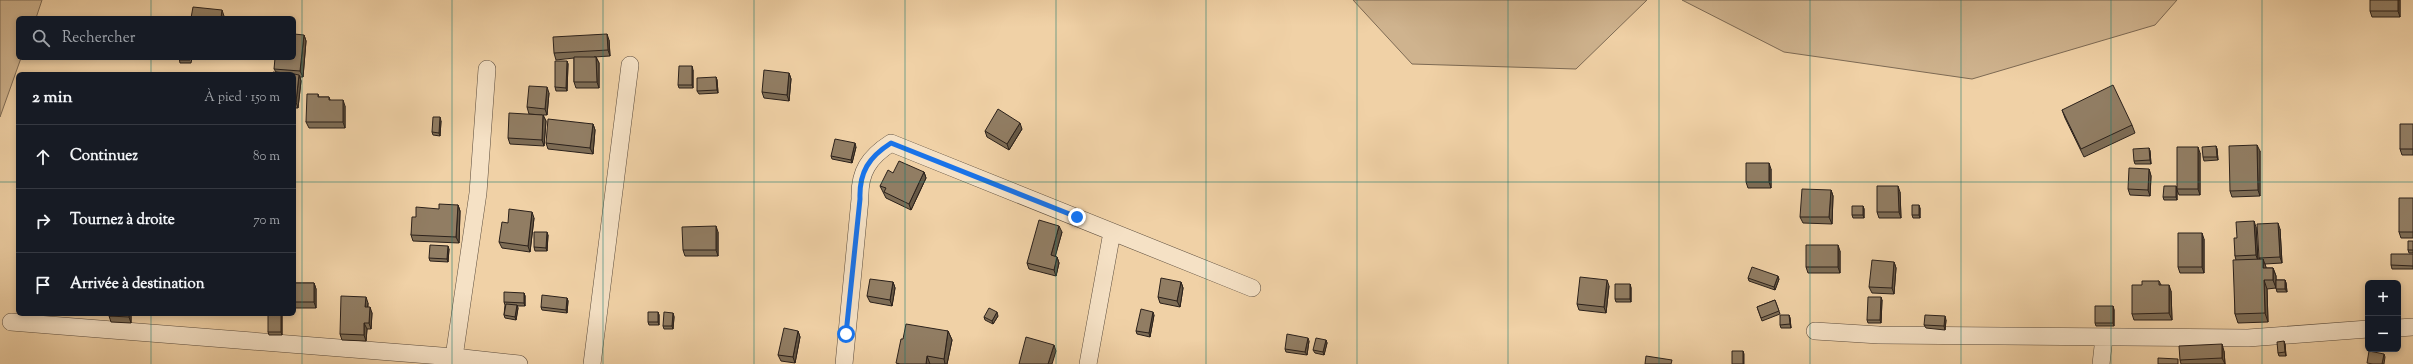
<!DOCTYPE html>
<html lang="fr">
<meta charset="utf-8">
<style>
body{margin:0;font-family:"Sorts Mill Goudy",serif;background:#20242c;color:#f1f3f6}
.controls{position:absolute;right:12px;bottom:12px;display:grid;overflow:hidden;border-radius:6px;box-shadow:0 2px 6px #0003}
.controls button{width:36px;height:36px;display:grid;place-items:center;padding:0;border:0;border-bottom:1px solid #363941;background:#171b24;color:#f1f3f6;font:20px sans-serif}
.stop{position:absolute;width:12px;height:12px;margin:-9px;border:3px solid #1a73e8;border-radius:50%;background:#fff}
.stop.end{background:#1a73e8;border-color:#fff;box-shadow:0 1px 4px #0008}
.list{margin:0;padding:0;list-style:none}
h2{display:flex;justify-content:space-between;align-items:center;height:52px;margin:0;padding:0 16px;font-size:17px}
h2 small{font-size:13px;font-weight:400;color:#9ea1a6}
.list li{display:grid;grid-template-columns:26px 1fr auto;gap:12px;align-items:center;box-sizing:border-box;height:64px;padding:0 16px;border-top:1px solid #363941}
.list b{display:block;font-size:15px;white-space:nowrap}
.list em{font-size:13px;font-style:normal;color:#9ea1a6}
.icon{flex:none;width:22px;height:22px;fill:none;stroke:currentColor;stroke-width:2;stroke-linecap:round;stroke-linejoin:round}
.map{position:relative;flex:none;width:2413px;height:364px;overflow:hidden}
.search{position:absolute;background:#171b24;box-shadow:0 2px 6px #0003;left:16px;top:16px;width:280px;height:44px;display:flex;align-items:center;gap:10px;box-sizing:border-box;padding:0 14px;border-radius:6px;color:#9ea1a6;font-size:15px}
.panel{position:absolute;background:#171b24;box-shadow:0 2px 6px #0003;left:16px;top:72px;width:280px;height:244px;border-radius:6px}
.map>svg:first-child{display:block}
</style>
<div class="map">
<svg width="2413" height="364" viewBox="0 0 2413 364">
<rect width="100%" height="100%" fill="#f0d1a6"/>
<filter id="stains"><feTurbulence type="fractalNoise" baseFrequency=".005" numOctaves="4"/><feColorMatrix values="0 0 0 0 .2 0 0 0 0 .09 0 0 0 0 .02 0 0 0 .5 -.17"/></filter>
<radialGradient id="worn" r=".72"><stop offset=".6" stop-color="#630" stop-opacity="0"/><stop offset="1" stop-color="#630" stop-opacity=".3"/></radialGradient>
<path fill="#cfb38e" stroke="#7d6a54" d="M0,0H42L36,18H18V58H21L0,117Z
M1353,0H1647L1576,69L1412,64Z
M1682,0H2177L2155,25L1972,79L1784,52Z"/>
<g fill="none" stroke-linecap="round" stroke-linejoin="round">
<g stroke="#5c4d3e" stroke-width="18">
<path id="minor" d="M11,322L454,357L519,364
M2398,328L2413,327
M1815,331L1879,335L2248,338L2368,329
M454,357L478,193L487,69
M592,364L630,65
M844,364L860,199C859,172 869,157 891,143L1252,288
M1088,364L1112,232
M2101,364L2104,338"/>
</g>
<use href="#minor" stroke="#f5e1c5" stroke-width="17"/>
</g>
<path fill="#7d6c55" stroke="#2b211b" d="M2400,0V17H2372L2370,11Z
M304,35L306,41L303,77H300L301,81L298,108H294V74L276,72L274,69Z
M609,40L610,56L594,57H596L599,63V88H576L574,82V58L556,60L554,53Z
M179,58H192L191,63H180Z
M567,61L568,64L567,91H556L555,87Z
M693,70V88H679L678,85Z
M789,73L791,79L789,101L764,98L762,92Z
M716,77L717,80L718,93L699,94L697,91Z
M549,93L547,115H543L546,121L544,146L510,144L508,138L542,115L529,114L527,107Z
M318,94L319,97H329L330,100L345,106V128H309L306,122Z
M2062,110L2132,125L2135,133L2084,157L2065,118Z
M441,121L440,136L433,135L432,132Z
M593,124L595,130L593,154L548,149L546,143Z
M2413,124V155H2402L2400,149Z
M1022,129L1009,150L987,137L985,131Z
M2216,146L2217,149L2218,160L2204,161L2203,157Z
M856,147L852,163L832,159L831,156Z
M2149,148L2150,151L2151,164H2135L2134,161Z
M2260,151V196L2232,197L2230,191Z
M2200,153V195H2179L2177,190V200H2164L2163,197L2177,188Z
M1771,169V188H1748L1746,182Z
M2149,169L2151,176L2150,196L2130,195L2128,189Z
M924,172L926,178L911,210L886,198L880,186L893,173Z
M1831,190L1833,196L1832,224L1803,223L1800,217Z
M1900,192L1901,218H1879L1877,212Z
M2413,198V238H2401L2399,232Z
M458,205L460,211L459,243L413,241L411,235L416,217Z
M1863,206L1864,209V218H1853L1852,215Z
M1920,208V218H1913L1912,215Z
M534,218L530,252L502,248L499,242Z
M2256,227L2258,259H2260L2259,258L2280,229L2282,263L2265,264L2266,268H2273L2276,276V280H2285L2286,283L2287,292H2277L2276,288L2267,289L2268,322L2238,323L2235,314L2236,260L2235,256L2237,238Z
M718,232V256H685L683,250Z
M1062,232L1055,256L1057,257L1059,263L1056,276L1029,269L1027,263Z
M548,235L547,251H535L534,247Z
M2204,239V273H2180L2178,267Z
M2413,241V253H2409L2408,250Z
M449,249L448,262L430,261L429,258Z
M1840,251V273H1808L1806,267Z
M2413,254V269H2392L2391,265Z
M1894,262L1896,268L1894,294L1872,293L1869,287Z
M1748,278L1779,279L1775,290L1749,281Z
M2159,281L2161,285L2171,291L2172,320H2134L2132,314L2142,285Z
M893,282L895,288L892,306L870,302L867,296Z
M1181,282L1183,288L1180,307L1160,303L1158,297Z
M294,283H314L316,289V308H294Z
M1630,284L1631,288V302H1616L1615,299Z
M1609,286L1606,313L1579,310L1577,304Z
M524,293L525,296V306H517L518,308L516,320L505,318L504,315L505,305L504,302Z
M567,298L568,301L567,313L542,310L541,307Z
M1775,300L1780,314L1762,321L1757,307Z
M1882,300L1881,323H1868L1867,320Z
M368,303V307L372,313L371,329H367L366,341L342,340L340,334Z
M2113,306L2114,310V326H2096L2095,323Z
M658,312L659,315V325H649L648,322Z
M673,313L674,317L673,329H664L663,326Z
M131,314V323L111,322L109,316Z
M282,314V335H269L268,332Z
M1154,315L1150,337L1137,334L1136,331Z
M1789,315L1790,318L1791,328H1781L1780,325Z
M998,316L993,324L985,320L984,317Z
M1946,320L1945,330L1926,328L1924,325Z
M798,331L800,337L795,363L781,361L778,355Z
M948,331L952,340L947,364H897L903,339Z
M1326,340L1327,343L1324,355L1315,353L1313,350Z
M1309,341L1307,355L1286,352L1285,349Z
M2285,344L2286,356H2279L2278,353Z
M2224,351L2225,364H2181L2180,360Z"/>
<path fill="#665845" stroke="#2b211b" d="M2398,0H2400V17L2398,11Z
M222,10L224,16V18H221Z
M607,34L609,40L610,56L608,50Z
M304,35L306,41L303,77L300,71Z
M596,57L599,63V88L597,82Z
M567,61L568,64L567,91L566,88Z
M692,66L693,70V88L692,85Z
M789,73L791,79L789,101L787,95Z
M299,75L301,81L298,108L296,102Z
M716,77L717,80L718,93L717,90Z
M547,87L549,93L547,115L545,109Z
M343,100L345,106V128L343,122Z
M543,115L546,121L544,146L542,140Z
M440,117L441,121L440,136L439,133Z
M1020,123L1022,129L1009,150L1007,144Z
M593,124L595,130L593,154L590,148Z
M855,143L856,147L852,163L851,160Z
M2257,145L2260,151V196L2258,190Z
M2216,146L2217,149L2218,160L2217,157Z
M2198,147L2200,153V195L2198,189Z
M2149,148L2150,151L2151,164L2150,160Z
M1769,163L1771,169V188L1769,182Z
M2149,169L2151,176L2150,196L2148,190Z
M924,172L926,178L911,210L909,204Z
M1898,186L1900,192L1901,218L1899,212Z
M2176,186L2177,189V200L2176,197Z
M1831,190L1833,196L1832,224L1829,217Z
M458,205L460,211L459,243L456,237Z
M1919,205L1920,208V218L1919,215Z
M1863,206L1864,209V218L1863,215Z
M532,212L534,218L530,252L528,246Z
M2254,221L2256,227L2258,261L2256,255Z
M2278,223L2280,229L2282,263L2280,257Z
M716,226L718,232V256L716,250Z
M1059,226L1062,232L1054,261L1051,255Z
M547,232L548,235L547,251L546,248Z
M2202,233L2204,239V273L2202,267Z
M1838,245L1840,251V273L1838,267Z
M448,246L449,249L448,262L447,259Z
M1057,257L1059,263L1056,276L1054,270Z
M2263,259L2266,267V277L2263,268Z
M1894,262L1896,268L1894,294L1892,288Z
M2273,268L2276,276V288L2273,280Z
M1778,276L1779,279L1775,290L1774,287Z
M1607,280L1609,286L1606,313L1604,307Z
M2264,280L2267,289L2268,322L2265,313Z
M2285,280L2286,283L2287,292L2285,289Z
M893,282L895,288L892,306L890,300Z
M1181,282L1183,288L1180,307L1177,301Z
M314,283L316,289V308L314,302Z
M1630,284L1631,288V302L1630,299Z
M2169,285L2171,291L2172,320L2169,313Z
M524,293L525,296V306L524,303Z
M366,297L368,303L367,313L365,307Z
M1881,297L1882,300L1881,323L1880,320Z
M567,298L568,301L567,313L566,310Z
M517,305L518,308L516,320L515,317Z
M2113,306L2114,310V326L2113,323Z
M370,307L372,313L371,329L369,323Z
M658,312L659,315V325L658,322Z
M997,312L998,316L993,324L992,321Z
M1153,312L1154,315L1150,337L1149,333Z
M673,313L674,317L673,329L672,326Z
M129,314H131V323L129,317Z
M281,314H282V335L281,332Z
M1789,315L1790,318L1791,328L1790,324Z
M1945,316L1946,320L1945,330L1944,326Z
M364,323L367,329L366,341L364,335Z
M798,331L800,337L795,363L793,357Z
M948,331L952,340L947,364H945L944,359Z
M1308,338L1309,341L1307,355L1305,352Z
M1326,340L1327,343L1324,355L1323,352Z
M2284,341L2285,344L2286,356L2285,352Z
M2222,344L2224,351L2225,364L2222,358Z
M1054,345L1056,351L1052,364H1048Z
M1743,351L1744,354V364H1743Z
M2384,354L2385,357L2384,364H2382Z
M927,356L930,364H926Z"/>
<path fill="#917d63" stroke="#2b211b" d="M2370,0H2398V11H2370Z
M193,7L222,10L221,18H191Z
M294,34L304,35L300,71L274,69L275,58H294Z
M607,34L608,50L554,53L553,37Z
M574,57H596L597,82H574Z
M179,58H190V60H179Z
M555,61H567L566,88L555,87Z
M679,66H692V85H678Z
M764,70L789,73L787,95L762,92Z
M273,72L292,74H273Z
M294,74L299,75L296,102H294Z
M716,77L717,90L697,91V78Z
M2113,85L2132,125L2081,149L2062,110Z
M529,86L547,87L545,109L527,107Z
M307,94H318V97H329V100H343V122H306Z
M998,109L1020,123L1007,144L985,131Z
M509,113L543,115L542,140L508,138Z
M433,117H440L439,133L432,132Z
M548,119L593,124L590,148L546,143Z
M2400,124H2413V149H2400Z
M835,139L855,143L851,160L831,156Z
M2257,145L2258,190L2230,191L2229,146Z
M2216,146L2217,157H2203L2202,147Z
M2177,147H2198V189H2177Z
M2149,148L2150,160L2134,161L2133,149Z
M899,161L924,172L909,204L884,192L886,188L880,186L888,170L893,173Z
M1746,163H1769V182H1746Z
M2129,168L2149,169L2148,190L2128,189Z
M1877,186H1898L1899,212H1877Z
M2164,186H2176V197H2163Z
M1802,189L1831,190L1829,217H1800Z
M2399,198H2413V232H2399Z
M439,204L458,205L456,237L411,235L412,217H416V207L439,209Z
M1912,205H1919V215H1912Z
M1852,206H1863V215H1852Z
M509,209L532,212L528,246L499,242L502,222L508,223Z
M1039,220L1059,226L1051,255L1057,257L1054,270L1027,263Z
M2254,221L2256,255L2235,256L2234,238H2237L2236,222Z
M2278,223L2280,257L2259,258L2257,224Z
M716,226V250H683L682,227Z
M534,232H547L546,248L534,247Z
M2178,233H2202V267H2178Z
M2408,241H2413V250H2408Z
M430,245L448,246L447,259L429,258Z
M1806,245H1838V267H1806Z
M2391,254H2413V266L2391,265Z
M2263,259V268H2273V280H2264L2265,313L2235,314L2233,260Z
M1872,260L1894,262L1892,288L1869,287Z
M1752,267L1778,276L1774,287L1748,278Z
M1580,277L1607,280L1604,307L1577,304Z
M1161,278L1181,282L1177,301L1158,297Z
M870,279L893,282L890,300L867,296Z
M2276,280H2285V289H2276Z
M2142,281H2159V285H2169V313L2132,314V285H2142Z
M294,283H314V302H294Z
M1615,284H1630V299H1615Z
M504,292L524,293V303L504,302Z
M542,295L567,298L566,310L541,307Z
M341,296L366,297L365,307H370L369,323H364V335L340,334Z
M1868,297H1881L1880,320H1867Z
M1775,300L1779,311L1761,318L1757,307Z
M506,304L517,305L515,317L504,315Z
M2095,306H2113V323H2095Z
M989,308L997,312L992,321L984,317Z
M1141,309L1153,312L1149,333L1136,331Z
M648,312H658V322H648Z
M664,312L673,313L672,326H663Z
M109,314H129V317L109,316Z
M268,314H281V332H268Z
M1780,315H1789L1790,324L1780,325Z
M1925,315L1945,316L1944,326L1924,325Z
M906,324L948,331L944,359L927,356L926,364H900L896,363L901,339H903Z
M784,328L798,331L793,357L778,355Z
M1287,334L1308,338L1305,352L1285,349Z
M1026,337L1054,345L1048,364H1019Z
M1316,338L1326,340L1323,352L1313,350Z
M2284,341L2285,352L2278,353L2277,342Z
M2222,344V358L2180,360L2179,346Z
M1732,351H1743V364H1732Z
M2369,351L2384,354L2382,364H2373L2367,363Z
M1646,356L1672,360L1671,364H1645Z
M2158,358L2178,359V364H2158Z"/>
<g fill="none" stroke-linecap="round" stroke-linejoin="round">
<path stroke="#1a73e8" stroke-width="5" d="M846,334L860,199C859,172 869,157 891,143L1077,217"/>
</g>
<path fill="none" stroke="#0f766e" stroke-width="1" stroke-opacity="0.55" d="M151,0V18M302,0V364M452,0V364M603,0V364M754,0V364M905,0V364M1056,0V364M1206,0V364M1357,0V364M1508,0V364M1659,0V364M1810,0V364M1961,0V364M2111,0V364M2262,0V364M151,58V74M0,182H18M294,182H2413M151,314V364"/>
<rect width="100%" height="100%" filter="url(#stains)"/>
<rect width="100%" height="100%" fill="url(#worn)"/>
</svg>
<div class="controls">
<button>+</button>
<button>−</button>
</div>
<div class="stop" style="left:846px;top:334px"></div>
<div class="stop end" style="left:1077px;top:217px"></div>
<div class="search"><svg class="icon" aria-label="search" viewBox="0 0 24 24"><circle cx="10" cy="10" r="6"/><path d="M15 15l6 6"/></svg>Rechercher</div>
<section class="panel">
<h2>2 min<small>À pied · 150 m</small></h2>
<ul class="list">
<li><svg class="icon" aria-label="ahead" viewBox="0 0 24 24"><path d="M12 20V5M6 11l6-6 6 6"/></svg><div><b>Continuez</b></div><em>80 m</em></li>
<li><svg class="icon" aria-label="right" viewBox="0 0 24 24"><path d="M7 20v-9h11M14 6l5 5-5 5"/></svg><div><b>Tournez à droite</b></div><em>70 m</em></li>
<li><svg class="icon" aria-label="arrive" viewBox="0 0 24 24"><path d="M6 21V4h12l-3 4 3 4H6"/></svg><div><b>Arrivée à destination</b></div></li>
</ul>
</section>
</div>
